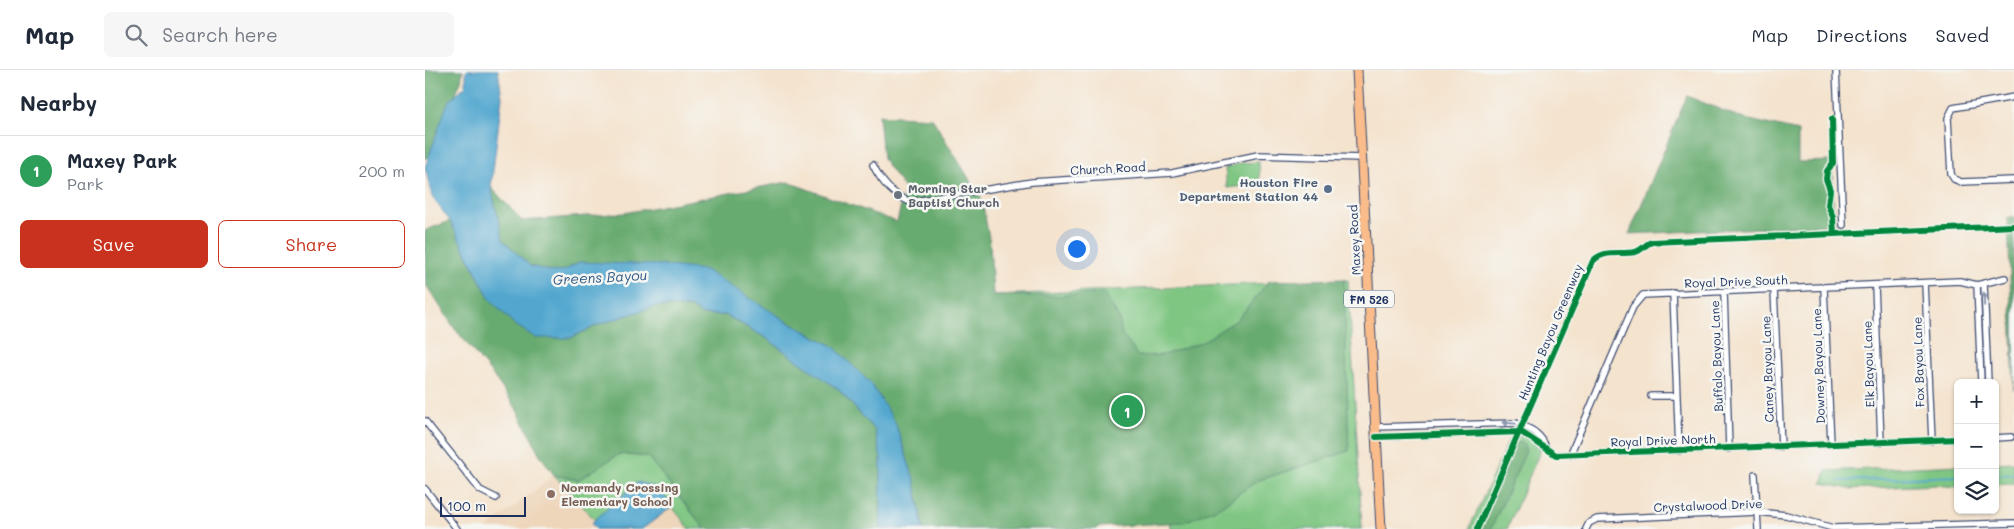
<!DOCTYPE html>
<meta charset="utf-8">
<style>
body{margin:0;font-family:Mali,sans-serif;background:#f6f6f7;color:#1f2937}
.controls{position:absolute;right:15px;bottom:15px;display:grid;overflow:hidden;border-radius:8px;box-shadow:0 1px 4px #0004}
.controls button{width:45px;height:45px;display:grid;place-items:center;padding:0;border:0;border-bottom:1px solid #e0e1e3;background:#fff;color:#1f2937;font:25px sans-serif}
.scale{position:absolute;left:15px;bottom:12px;width:86px;box-sizing:border-box;padding-left:5px;border:2px solid #1b2f5e;border-top:0;font-size:14px;line-height:18px;white-space:nowrap;color:#1b2f5e;-webkit-text-stroke:4px #f6f6f2;paint-order:stroke}
.you{position:absolute;left:651px;top:178px;width:18px;height:18px;margin:-12px;border:4px solid #fff;border-radius:50%;background:#1a73e8;box-shadow:0 0 0 8px #1a73e833}
.badge{display:grid;place-items:center;width:32px;height:32px;border-radius:50%;background:#c8321e;color:#fff;font-size:16px;font-weight:700}
.pin{position:absolute;translate:-50% -50%;border:2px solid #fff;box-shadow:0 1px 5px #0006}
.list{margin:0;padding:0;list-style:none}
h2{display:flex;justify-content:space-between;align-items:center;height:65px;margin:0;padding:0 20px;font-size:21px}
h2 small{font-size:16px;font-weight:400;color:#747a83}
.list li{display:grid;grid-template-columns:32px 1fr auto;gap:15px;align-items:center;box-sizing:border-box;height:70px;padding:0 20px;border-top:1px solid #e0e1e3}
.list b{display:block;font-size:19px;white-space:nowrap}
.list p{margin:0;font-size:16px;white-space:nowrap;color:#747a83}
.list em{font-size:16px;font-style:normal;color:#747a83}
.actions{display:flex;gap:10px;padding:15px 20px}
.actions a{flex:1;padding:11px 0;border:1px solid #c8321e;border-radius:8px;text-align:center;font-size:18px;color:#c8321e}
.actions .main{background:#c8321e;color:#fff}
.icon{flex:none;width:28px;height:28px;fill:none;stroke:currentColor;stroke-width:2;stroke-linecap:round;stroke-linejoin:round}
.map{position:relative;flex:none;width:1589px;height:459px;overflow:hidden}
header{display:flex;align-items:center;gap:30px;box-sizing:border-box;height:70px;padding:0 25px;background:#fff;border-bottom:1px solid #e0e1e3}
header strong{font-size:24px}
nav{display:flex;gap:28px;margin-inline-start:auto;font-size:18px}
.search{width:350px;height:45px;background:#f6f6f7;display:flex;align-items:center;gap:12px;box-sizing:border-box;padding:0 18px;border-radius:8px;color:#747a83;font-size:19px}
main{display:flex}
aside{flex:1;background:#fff}
.map>svg:first-child{display:block}
</style>
<header>
<strong>Map</strong>
<div class="search"><svg class="icon" aria-label="search" viewBox="0 0 24 24"><circle cx="10" cy="10" r="6"/><path d="M15 15l6 6"/></svg>Search here</div>
<nav><a>Map</a><a>Directions</a><a>Saved</a></nav>
</header>
<main>
<aside>
<h2>Nearby<small></small></h2>
<ul class="list">
<li><span class="badge" style="background:#2e9e5b">1</span><div><b>Maxey Park</b><p>Park</p></div><em>200 m</em></li>
</ul>
<div class="actions"><a class="main">Save</a><a>Share</a></div>
</aside>
<div class="map">
<svg width="1589" height="459" viewBox="0 0 1589 459">
<rect width="100%" height="100%" fill="#f6f6f2"/>
<filter id="ink" filterUnits="userSpaceOnUse"><feTurbulence type="fractalNoise" baseFrequency=".02" numOctaves="2"/><feDisplacementMap in="SourceGraphic" scale="10" xChannelSelector="R" yChannelSelector="G"/><feConvolveMatrix kernelMatrix="1 2 1 2 8 2 1 2 1" color-interpolation-filters="sRGB"/></filter>
<filter id="wash" filterUnits="userSpaceOnUse"><feTurbulence type="fractalNoise" baseFrequency=".0096" numOctaves="4" result="noise"/><feDisplacementMap in="SourceGraphic" scale="20" xChannelSelector="R" yChannelSelector="G"/><feGaussianBlur stdDeviation="1.12" result="paint"/><feColorMatrix in="noise" values="0 0 0 0 0 0 0 0 0 0 0 0 0 0 0 0 0 1.4 0 .05"/><feComposite in="paint" operator="in"/></filter>
<g filter="url(#wash)">
<rect width="100%" height="100%" fill="#f4e3cd"/>
<path fill="#eed6bb" d="M129,405L170,450L166,453L171,459H61Z
M247,437L265,459H217Z"/>
<path fill="#7fc682" stroke="#4d7a70" d="M834,92L835,114L802,118L800,98L815,93Z
M923,210L937,459H746L744,426L488,381L358,234Z
M1086,365C1100,364 1106,370 1116,379L1082,459H1044Z
M194,384L223,387L280,459H265L247,437L217,459H171L166,453L170,450L129,405L153,410Z
M1589,392V414L1570,415V393Z
M1533,395V417L1510,415L1424,419L1397,413L1401,401Z"/>
<path fill="#67ab70" stroke="#416d67" d="M0,0H38L36,11L3,88H0Z
M1262,26L1316,48L1373,61V92L1407,91L1409,155L1204,164Z
M454,45L507,48L557,130L565,173L568,225L631,226L680,223L694,249L697,264L713,286L738,285L775,273L812,250L844,211L919,209L924,381L832,411L795,437L759,452L674,457L672,459H498L490,412L470,352L408,276L363,252L154,192L141,200L129,202L105,196L78,170L66,117L97,151L199,143L363,112L472,152L480,119L458,89Z
M1589,147V320L1583,148Z
M25,151L65,229L145,268L175,254L231,236L265,237L278,245H301L341,268L413,319L450,360L456,388V459H280L223,387L194,384L153,410L129,405L115,385L91,338L67,304L30,259L1,215L0,163L1,160Z
M1091,372L1098,373L1101,381L1066,459H1055Z"/>
<path fill="#53a7cf" stroke="#376b96" d="M41,0H73L77,27L66,117L78,170L105,196L129,202L141,200L154,192L235,195L280,200L363,252L408,276L446,314L470,352L490,412L498,459H456V388L450,360L413,319L341,268L301,245H278L265,237L231,236L175,254L145,268H111L89,254L65,229L25,151L7,127L0,97L23,32L41,15Z
M213,412L233,418L247,437L217,459H171L166,453Z"/>
<g fill="none" stroke-linecap="round" stroke-linejoin="round">
<path stroke="#53a7cf" stroke-width="2" d="M1570,405L1589,404
M1414,411L1533,406"/>
</g>
</g>
<g filter="url(#ink)">
<g fill="none" stroke-linecap="round" stroke-linejoin="round">
<g stroke="#3c4a6f" stroke-width="8">
<path id="minor" d="M1411,0L1418,155
M1589,27L1528,38L1523,48L1526,104L1529,109L1536,112L1589,110
M448,95C457,113 467,124 485,132L607,112L747,103L833,85L937,88
M1500,213L1507,371
M1559,213L1563,313
M1450,215L1456,373
M1552,215L1556,313
M1399,218L1406,374
M1349,220L1356,377
M1299,222L1304,379
M1248,223L1254,381
M1226,326H1251
M0,351L55,420L71,428
M950,357L1091,353C1105,358 1117,364 1121,378
M951,367L1096,362L1131,385L1533,369
M1570,368L1586,367
M1145,385L1208,237L1218,225L1535,211L1552,215L1580,208
M1330,405L1333,459
M0,419L32,459
M1161,459L1164,453L1172,449L1332,442L1361,445L1408,458L1589,453"/>
</g>
<g stroke="#3c4a6f" stroke-width="11">
<path id="primary" d="M932,0L956,459"/>
</g>
<use href="#minor" stroke="#fff" stroke-width="5.5"/>
<use href="#primary" stroke="#f9bc8a" stroke-width="9"/>
<g stroke="#f6f6f2" stroke-width="9">
<path id="cycleway" d="M1407,49L1408,93L1402,101L1401,109L1405,120L1403,135L1408,147L1409,164
M951,367L1096,362L1131,385L1533,369
M1052,459L1168,191C1179,179 1195,185 1210,182C1216,181 1220,174 1227,172L1589,156"/>
</g>
<use href="#cycleway" stroke="#00873e" stroke-width="6"/>
</g>
<defs><path id="oneway-solid" d="M-6-.8H1V-3.2L6.5 0L1 3.2V.8H-6Z" transform="scale(1.25)"/></defs>
<g fill="#8d97ae">
<use href="#oneway-solid" transform="translate(1559 229) rotate(-92)"/>
<use href="#oneway-solid" transform="translate(1084 353) rotate(-175)"/>
</g>
</g>
<circle fill="#5c6f8a" stroke="#f6f6f2" stroke-width="2" cx="903" cy="119" r="5"/>
<circle fill="#6b7280" stroke="#f6f6f2" stroke-width="2" cx="473" cy="125" r="5"/>
<circle fill="#8d6e63" stroke="#f6f6f2" stroke-width="2" cx="126" cy="424" r="5"/>
<g text-anchor="middle" dominant-baseline="central" stroke-width="5" stroke-linejoin="round" paint-order="stroke">
<rect fill="#f6f6f2" stroke="#5d6b8a" stroke-width="1" x="919" y="220.5" width="50" height="17" rx="4"/>
<g font-size="11" font-weight="bold" fill="#1b2f5e">
<text x="944" y="229">FM 526</text>
</g>
<g font-size="12" fill="#1b2f5e" stroke="#f6f6f2">
<text transform="translate(683 98) rotate(-3)">Church Road</text>
<text transform="translate(929 170) rotate(-93)">Maxey Road</text>
<text transform="translate(1311 211) rotate(-2)">Royal Drive South</text>
<text transform="translate(1125 262) rotate(-67)">Hunting Bayou Greenway</text>
<text transform="translate(1291 286) rotate(-92)">Buffalo Bayou Lane</text>
<text transform="translate(1493 292) rotate(-92)">Fox Bayou Lane</text>
<text transform="translate(1443 294) rotate(-92)">Elk Bayou Lane</text>
<text transform="translate(1393 296) rotate(-92)">Downey Bayou Lane</text>
<text transform="translate(1342 299) rotate(-92)">Caney Bayou Lane</text>
<text transform="translate(1238 370) rotate(-2)">Royal Drive North</text>
<text transform="translate(1283 435) rotate(-2)">Crystalwood Drive</text>
</g>
<g font-size="12" font-weight="bold" fill="#4e5e75" stroke="#f6f6f2" text-anchor="end">
<text x="893" y="112">Houston Fire<tspan x="893" dy="14">Department Station 44</tspan></text>
</g>
<g font-size="12" font-weight="bold" fill="#5b616d" stroke="#f6f6f2" text-anchor="start">
<text x="483" y="118">Morning Star<tspan x="483" dy="14">Baptist Church</tspan></text>
</g>
<g font-size="12" font-weight="bold" fill="#785e54" stroke="#f6f6f2" text-anchor="start">
<text x="136" y="417">Normandy Crossing<tspan x="136" dy="14">Elementary School</tspan></text>
</g>
<g font-size="14" font-style="italic" fill="#2f5986" stroke="#f6f6f2">
<text transform="translate(175 207) rotate(-3)">Greens Bayou</text>
</g>
</g>
</svg>
<div class="controls">
<button>+</button>
<button>−</button>
<button><svg class="icon" aria-label="layers" viewBox="0 0 24 24"><path d="M12 4l9 5-9 5-9-5zM3 14l9 5 9-5"/></svg></button>
</div>
<div class="scale">100 m</div>
<div class="you"></div>
<div class="pin badge" style="left:702px;top:341px;background:#2e9e5b">1</div>
</div>
</main>
